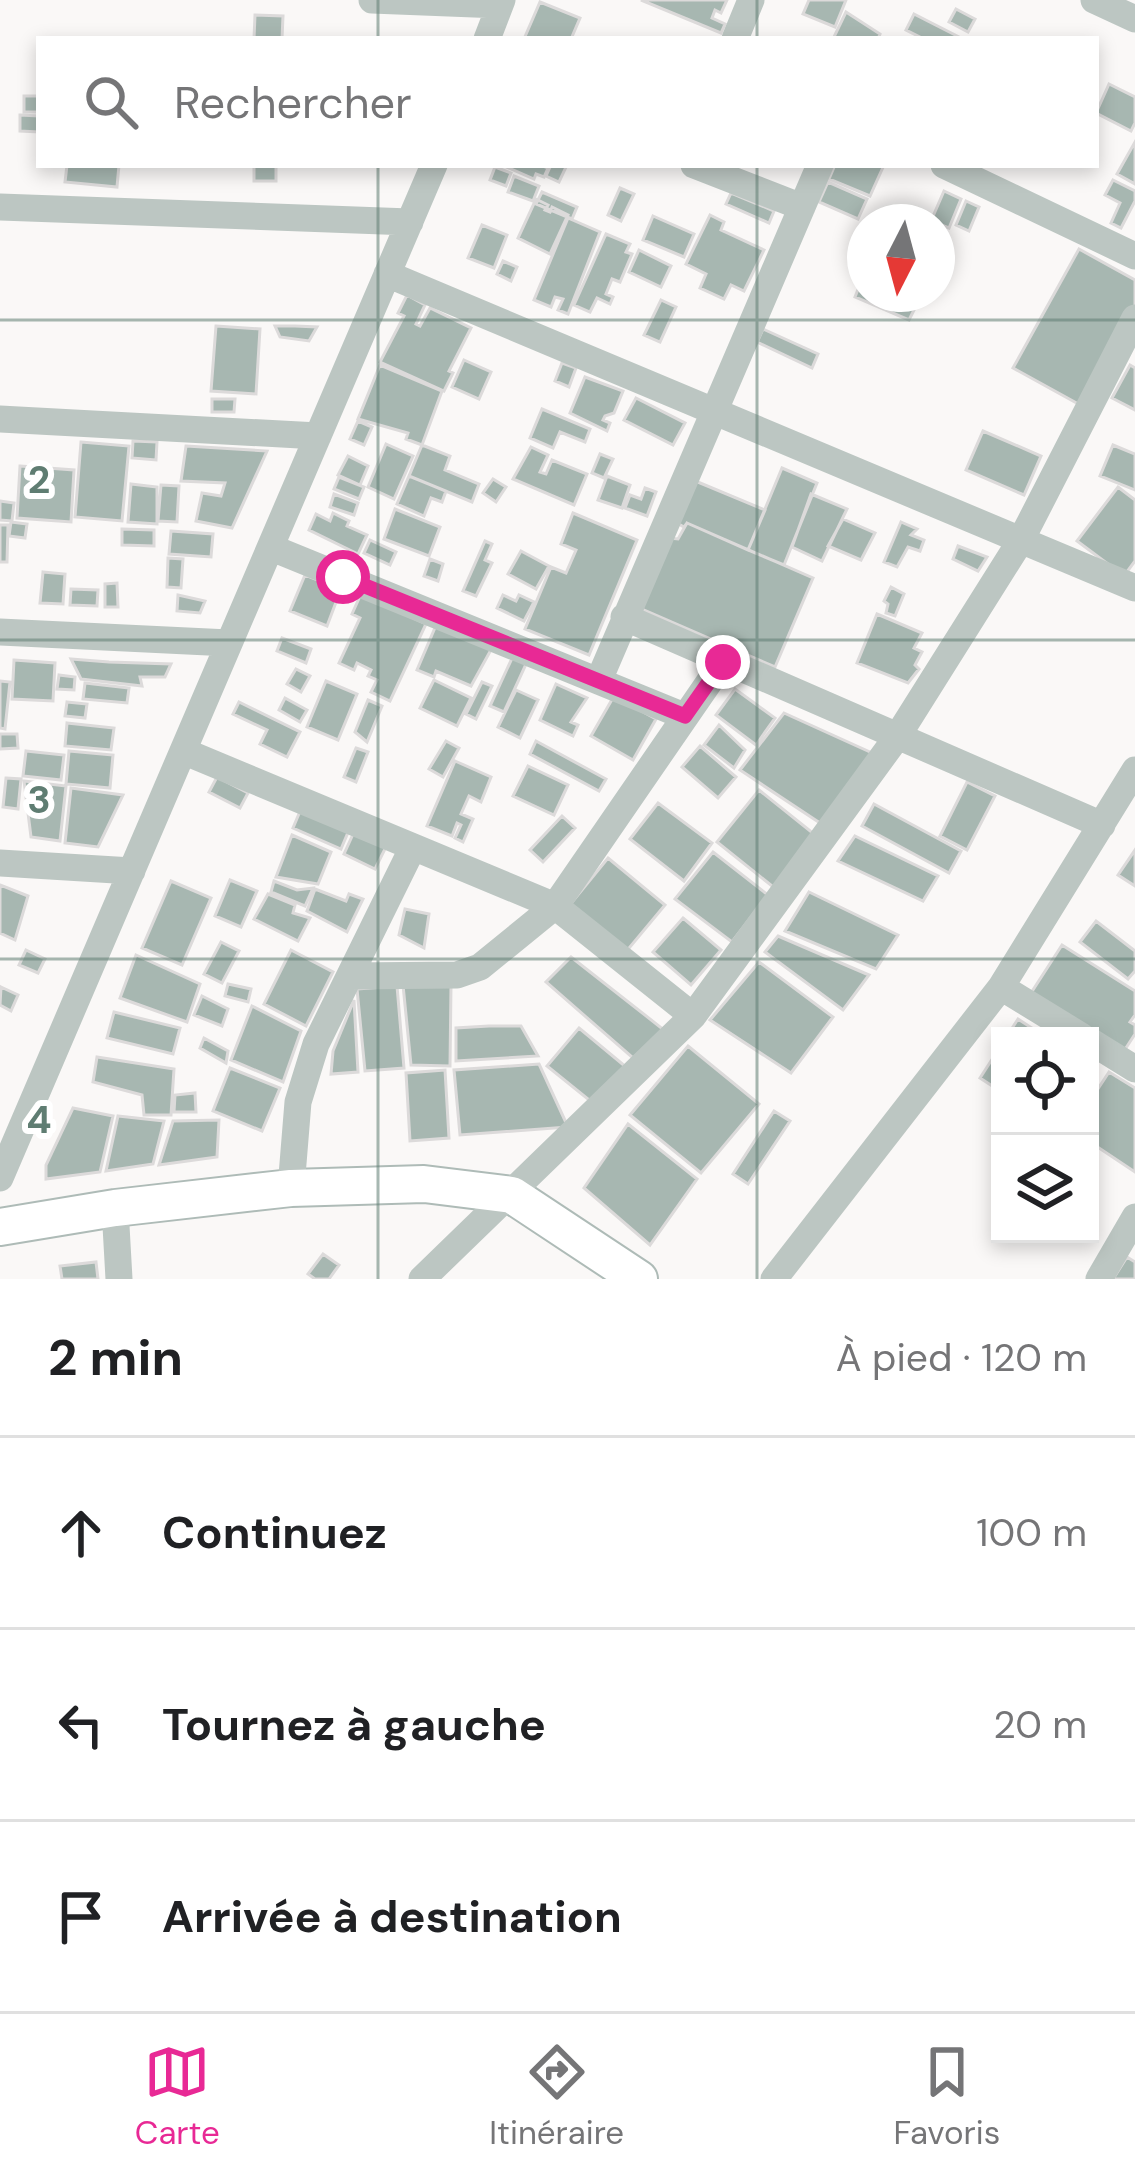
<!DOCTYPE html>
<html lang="fr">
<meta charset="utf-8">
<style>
body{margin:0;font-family:"DM Sans",sans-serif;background:#f6f6f6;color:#202124}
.controls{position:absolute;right:36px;bottom:36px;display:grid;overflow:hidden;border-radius:0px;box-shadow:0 6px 18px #0003}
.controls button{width:108px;height:108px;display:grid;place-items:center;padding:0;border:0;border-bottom:3px solid #e0e0e0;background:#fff;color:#202124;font:60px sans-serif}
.compass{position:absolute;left:847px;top:204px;width:108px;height:108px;border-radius:50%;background:#fff;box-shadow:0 6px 18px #0003;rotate:186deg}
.stop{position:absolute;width:36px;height:36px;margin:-27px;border:9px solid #e82995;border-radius:50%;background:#fff}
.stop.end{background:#e82995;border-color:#fff;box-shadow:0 3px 12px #0008}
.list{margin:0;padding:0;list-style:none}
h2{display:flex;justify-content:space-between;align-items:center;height:156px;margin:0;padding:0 48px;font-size:51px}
h2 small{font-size:39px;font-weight:400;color:#757577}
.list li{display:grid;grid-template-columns:78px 1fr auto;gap:36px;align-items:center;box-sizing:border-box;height:192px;padding:0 48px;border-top:3px solid #e0e0e0}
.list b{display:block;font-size:45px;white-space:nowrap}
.list em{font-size:39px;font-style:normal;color:#757577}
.icon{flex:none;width:66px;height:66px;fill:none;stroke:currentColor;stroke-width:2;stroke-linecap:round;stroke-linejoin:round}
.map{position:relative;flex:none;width:1135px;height:1279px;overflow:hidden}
.search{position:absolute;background:#fff;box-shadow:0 6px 18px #0003;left:36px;right:36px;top:36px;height:132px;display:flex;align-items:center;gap:30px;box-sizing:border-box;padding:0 42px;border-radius:0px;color:#757577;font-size:45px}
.sheet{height:732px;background:#fff}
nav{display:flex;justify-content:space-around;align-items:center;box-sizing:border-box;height:168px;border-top:3px solid #e0e0e0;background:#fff;font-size:33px;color:#757577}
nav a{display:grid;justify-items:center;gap:6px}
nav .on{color:#e82995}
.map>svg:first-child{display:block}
</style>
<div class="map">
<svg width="1135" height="1279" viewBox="0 0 1135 1279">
<rect width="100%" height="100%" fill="#faf8f7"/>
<path fill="#a7b7b1" stroke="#dcdada" stroke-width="3" d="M641,0H727L721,13L715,10L712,18L725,24L721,33Z
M809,0H846L835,27L803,14Z
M540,2L580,18L571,39H524Z
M956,9L975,19L968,32L949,22Z
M846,12L880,34L878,39H833Z
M914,14L963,39H924L906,30Z
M255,15L283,16L282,39H254Z
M1109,84L1135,97V123L1131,131L1096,113Z
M24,96H39V112H24Z
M20,115L39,116V132L20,131Z
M1135,142V184L1117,174Z
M67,165H119L117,187L65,182Z
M254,165H276V181H254Z
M502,165H541L548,168L544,177L536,174L534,179Z
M551,165H567L559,182L546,176Z
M835,165H884L870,196L829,179Z
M495,167L511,173L506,186L490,180Z
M514,176L539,186L533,201L508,192Z
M1113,180L1135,191V201L1121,228L1111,223L1120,203L1105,195Z
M828,182L867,199L858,219L819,202Z
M620,188L634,194L621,221L608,215Z
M944,191L961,199L949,228L931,221Z
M542,192L577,207L572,219L536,204Z
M731,193L774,211L769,223L726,204Z
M536,199L548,205L545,210L550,212L552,207L568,215L550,254L518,238Z
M966,201L979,207L969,231L956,225Z
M710,215L724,222L721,230L764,250L744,291L731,285L724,299L700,288L706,274L686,264Z
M653,216L694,234L684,257L643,240Z
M568,218L600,232L568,314L558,310L563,299L555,297L551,307L534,300Z
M482,225L507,235L494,268L468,258Z
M606,234L630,244L626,252L632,254L620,282L612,279L606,294L613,297L610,304L597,298L590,312L574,305Z
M1079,249L1135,280V311L1082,406L1013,368Z
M639,250L671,266L661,287L629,272Z
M503,261L517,267L511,281L497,274Z
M865,272V294H922L909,320L855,297Z
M407,295L425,305L416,324L420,326L430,308L471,328L449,371L453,373L444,391L380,362L404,316L398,313Z
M661,300L676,307L660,342L644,335Z
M216,326L260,329L256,394L211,391Z
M275,326H295L317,327L309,341L280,337Z
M763,329L818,354L812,368L757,342Z
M464,360L491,372L479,399L452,387Z
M562,363L576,368L569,387L555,381Z
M380,365L442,391L422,445L406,439L408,433L358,419Z
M1130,365L1135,368V410L1112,398Z
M585,377L623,391L614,413L605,416L603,420L610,423L607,431L570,413Z
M636,398L685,423L673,445L624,420Z
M212,399H235L234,412H212Z
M542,409L590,429L585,442L560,432L553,448L530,438Z
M358,421L372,427L364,445L350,439Z
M983,431L1041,456L1024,495L966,470Z
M133,441L157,442L156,460L132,458Z
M81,442L129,446L122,521L75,517Z
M386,444L413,456L394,499L368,487Z
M422,445L450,456L445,470L479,484L472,502L409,476Z
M1113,445L1135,454V490L1100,476Z
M186,446L267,451L232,528L196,521L202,493L221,496L225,483L181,481Z
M531,447L548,455L540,472L546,474L552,460L587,474L574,505L513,479Z
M600,454L613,459L604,478L592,473Z
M348,456L368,466L360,485L338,475Z
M20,466L74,470L71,522L17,518Z
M782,468L817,483L784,565L748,550Z
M409,476L446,491L442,502L431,498L424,516L397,504Z
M607,476L630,485L622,508L598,500Z
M339,477L364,487L359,499L334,489Z
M493,479L506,487L496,502L483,493Z
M693,480L765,510L748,550L687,523L684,527L677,523Z
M131,484L157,487V524L128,522Z
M161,485L179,486L177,522L158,521Z
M1118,487L1135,500V561L1124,576L1077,541Z
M645,488L656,492L647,516L625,508L630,495L641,499Z
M334,494L358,503L354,515L330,507Z
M811,494L847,509L822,561L792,547Z
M0,501L14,503L12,521L0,520Z
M395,509L440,527L429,556L384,539Z
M333,513L349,521L347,526L367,535L358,554L309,530L316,514L330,521Z
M573,513L637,540L589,655L525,629L551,567L566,573L576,550L561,544Z
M843,519L875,533L861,560L828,546Z
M11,522L27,524L25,538L9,536Z
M901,522L917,529L911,535L924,540L920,551L908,547L897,567L884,562Z
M687,523L813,578L775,667L639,608L669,538L678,539Z
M0,525H8L7,562H0Z
M122,529L154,530V546L122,545Z
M171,531L213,534L211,557L169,554Z
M370,540L396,552L390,565L364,553Z
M485,541L492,544L485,560L492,563L476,596L463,591Z
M958,546L987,557L978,571L953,559Z
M521,551L549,566L536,589L508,574Z
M168,558L183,559L181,588L167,587Z
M430,559L443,564L438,581L424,576Z
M43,572L65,574L63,604L40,603Z
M305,575L341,589L327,626L290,611Z
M117,583L118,607H105V584Z
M891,587L904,594L895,616L886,613L888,604L884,601Z
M71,589L98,590L97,606L70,605Z
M361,594L426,624L390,701L371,692L377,680L368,676L371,670L357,663L354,670L339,663L360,618L352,614Z
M178,595L205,601L200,613L177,611Z
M503,595L516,601L519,595L534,602L524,621L497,608Z
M877,614L922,633L914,648L922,652L915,665L919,669L908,683L857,663Z
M437,623L492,648L471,686L436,671L434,677L417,670Z
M282,638L311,649L306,663L277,651Z
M513,656L527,662L504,712L490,706Z
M71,659L109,662L171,664L165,677H140L142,686L81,679Z
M14,660L55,663L53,701L12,699Z
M296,669L310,676L301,692L287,684Z
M59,675L75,677L74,690L57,689Z
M434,680L471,698L457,726L420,708Z
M0,681L10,682L5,729L0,728Z
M326,681L357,694L338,740L307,727Z
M482,682L492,686L476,719L466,714Z
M85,683L129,688L127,703L83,699Z
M556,684L587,698L571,722L578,725L573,736L540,720Z
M735,689L775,718L756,745L716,715Z
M516,690L538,700L520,738L498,727Z
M614,696L656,719L633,760L591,736Z
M285,698L307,710L300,722L279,710Z
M368,700L382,706L367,742L355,732Z
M67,702L87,704L85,718L65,716Z
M239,702L300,732L287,757L260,744L267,730L233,714Z
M784,713L881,757L826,827L740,770Z
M67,723L114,728L111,750L65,746Z
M719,725L745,750L734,768L704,745Z
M0,734H17L18,748L0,749Z
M446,741L459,748L443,777L429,769Z
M536,741L606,779L599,791L530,754Z
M700,746L736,777L718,798L682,767Z
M356,748L368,752L356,782L344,777Z
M26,751L64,755L61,780L23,776Z
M69,751L113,755L110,788L66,784Z
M455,761L491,777L481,802L469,796L461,814L473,819L463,842L455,838L461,825L457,823L452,836L427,826Z
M528,766L568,785L554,815L513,796Z
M217,777L248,793L240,808L209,792Z
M6,778L21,779L18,809L3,807Z
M24,781L66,786L60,841L31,837Z
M967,782L995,796L967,850L940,836Z
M71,788L123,795L98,847L65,843Z
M759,790L819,838L777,890L717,842Z
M658,803L712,843L684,881L630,839Z
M874,804L961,851L949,873L862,826Z
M301,809L349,830L341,849L293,828Z
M562,816L575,828L543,862L530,850Z
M354,832L386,847L375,869L344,854Z
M292,835L331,852L318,884L276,877Z
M855,836L938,876L923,901L838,861Z
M1135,850V886L1118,875Z
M713,852L768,895L732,942L675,899Z
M608,858L665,905L625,953L568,907Z
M230,880L257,891L241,927L215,916Z
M171,881L211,898L182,965L142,948Z
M274,881L297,890L313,888L305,906L271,892Z
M0,885L28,896L15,940L0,933Z
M315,889L346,901L349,894L363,899L347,932L307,911Z
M809,892L898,935L876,969L785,931Z
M268,894L295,905L293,913L310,918L298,941L254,919Z
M405,909L429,914L424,948L399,935Z
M683,918L721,950L691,985L653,952Z
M1096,921L1135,951V971L1128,979L1080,942Z
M778,936L869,975L843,1010L765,952Z
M221,942L239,951L222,983L204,974Z
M1062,945L1135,991V1015L1130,1022L1135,1025V1034L1124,1051L1031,993Z
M26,950L45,959L38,973L19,965Z
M291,950L333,972L306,1026L264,1004Z
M136,955L200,984L187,1022L120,998Z
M571,957L664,1030L633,1058L546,982Z
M759,962L833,1017L791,1073L710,1020Z
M228,984L251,989L248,1002L225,996Z
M403,985L451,986L450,1066L411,1065Z
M397,986L404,1068L365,1071L357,989Z
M1,987L18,995L11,1011L0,1005Z
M202,996L228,1009L222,1026L194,1015Z
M354,1000L358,1072L331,1074L333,1051Z
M252,1006L301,1031L283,1082L231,1060Z
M114,1012L180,1028L173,1054L107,1038Z
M1018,1019L1044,1036H1007Z
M489,1026H521L538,1056L456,1061V1028Z
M579,1028L626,1067L594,1104L547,1066Z
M204,1038L228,1051L226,1063L200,1048Z
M688,1046L759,1104L701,1173L630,1115Z
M1000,1047V1091L980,1078Z
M97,1057L174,1069L171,1115H144L142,1095L93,1082Z
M539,1064L568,1127L460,1135L454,1070Z
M230,1068L280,1088L262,1131L213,1111Z
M445,1070L449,1138L410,1141L406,1073Z
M1109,1072L1135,1088V1172L1090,1142V1101Z
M195,1093L196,1112H174L175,1095Z
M73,1108L113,1116L100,1172L46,1179V1165Z
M774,1111L790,1121L748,1184L733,1174Z
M118,1116L164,1121L153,1164L106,1171Z
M219,1120L217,1157L159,1165L173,1121Z
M628,1124L697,1179L650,1245L584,1188Z
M323,1254L339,1265L329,1279H315L308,1274Z
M1127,1257L1135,1262V1279H1113Z
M96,1262L98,1279H62L60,1266Z"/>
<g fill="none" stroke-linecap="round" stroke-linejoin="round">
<g stroke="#aebbb7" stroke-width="40">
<path id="secondary" d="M0,1227L115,1208L291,1188L424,1184L512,1195L639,1279"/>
</g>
<path stroke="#bcc6c2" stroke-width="27" d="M372,0L500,5
M1094,0L1135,19
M487,39L502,0
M735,39L751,0
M694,165L802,207
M944,165L1135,256
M0,207L410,222
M387,274L1135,588
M0,419L318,436
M272,548L684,716
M624,617L1102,825
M0,632L229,643
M599,680L820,165
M183,751L555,906L693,1016
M0,863L132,871
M350,976L457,975L480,967L555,906L723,662
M1001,987L1081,1036
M1090,1041L1135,1069
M0,1178L434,165
M291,1188L298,1102L316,1044L413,847
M115,1208L119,1279
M422,1279L693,1016L897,737L1021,540L1135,318
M774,1279L1001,987L1135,770
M1099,1279L1135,1217"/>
<use href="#secondary" stroke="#fff" stroke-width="36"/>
</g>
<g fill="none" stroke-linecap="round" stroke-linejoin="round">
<path stroke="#e82995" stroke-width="15" d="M343,577L685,716L723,662"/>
</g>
<path fill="none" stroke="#5f7d72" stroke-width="3" stroke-opacity="0.55" d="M378,0V39M757,0V39M378,165V1279M757,165V1279M0,320H1135M0,640H1135M0,959H1135"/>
<g font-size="39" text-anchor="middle" font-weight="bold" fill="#5f7d72" stroke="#fff" stroke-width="12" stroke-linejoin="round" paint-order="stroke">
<text x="39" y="493">2</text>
<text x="39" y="813">3</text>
<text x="39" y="1133">4</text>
</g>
</svg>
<div class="controls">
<button><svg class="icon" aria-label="locate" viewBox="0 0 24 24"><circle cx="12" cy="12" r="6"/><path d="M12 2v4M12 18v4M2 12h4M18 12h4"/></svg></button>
<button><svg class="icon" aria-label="layers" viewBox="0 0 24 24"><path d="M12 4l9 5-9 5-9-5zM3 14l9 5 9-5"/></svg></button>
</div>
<svg class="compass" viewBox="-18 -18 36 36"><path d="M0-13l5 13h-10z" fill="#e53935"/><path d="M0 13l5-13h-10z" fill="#757577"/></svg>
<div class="stop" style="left:343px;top:577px"></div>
<div class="stop end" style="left:723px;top:662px"></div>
<div class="search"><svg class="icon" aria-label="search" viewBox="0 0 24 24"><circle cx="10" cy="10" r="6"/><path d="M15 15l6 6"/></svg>Rechercher</div>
</div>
<section class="sheet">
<h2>2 min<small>À pied · 120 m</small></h2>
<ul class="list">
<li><svg class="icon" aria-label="ahead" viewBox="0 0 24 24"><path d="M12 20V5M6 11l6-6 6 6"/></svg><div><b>Continuez</b></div><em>100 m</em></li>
<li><svg class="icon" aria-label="left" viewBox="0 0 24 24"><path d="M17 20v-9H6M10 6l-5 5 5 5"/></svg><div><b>Tournez à gauche</b></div><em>20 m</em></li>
<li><svg class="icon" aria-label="arrive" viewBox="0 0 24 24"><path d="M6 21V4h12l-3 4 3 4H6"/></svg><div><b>Arrivée à destination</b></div></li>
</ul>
</section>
<nav>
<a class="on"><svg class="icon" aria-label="map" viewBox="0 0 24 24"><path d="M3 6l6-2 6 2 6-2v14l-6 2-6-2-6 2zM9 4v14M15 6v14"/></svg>Carte</a>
<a><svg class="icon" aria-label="directions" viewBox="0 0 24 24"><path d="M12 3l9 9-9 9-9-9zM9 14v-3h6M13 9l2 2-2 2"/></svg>Itinéraire</a>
<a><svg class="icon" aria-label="saved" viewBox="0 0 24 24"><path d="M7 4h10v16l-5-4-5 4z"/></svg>Favoris</a>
</nav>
